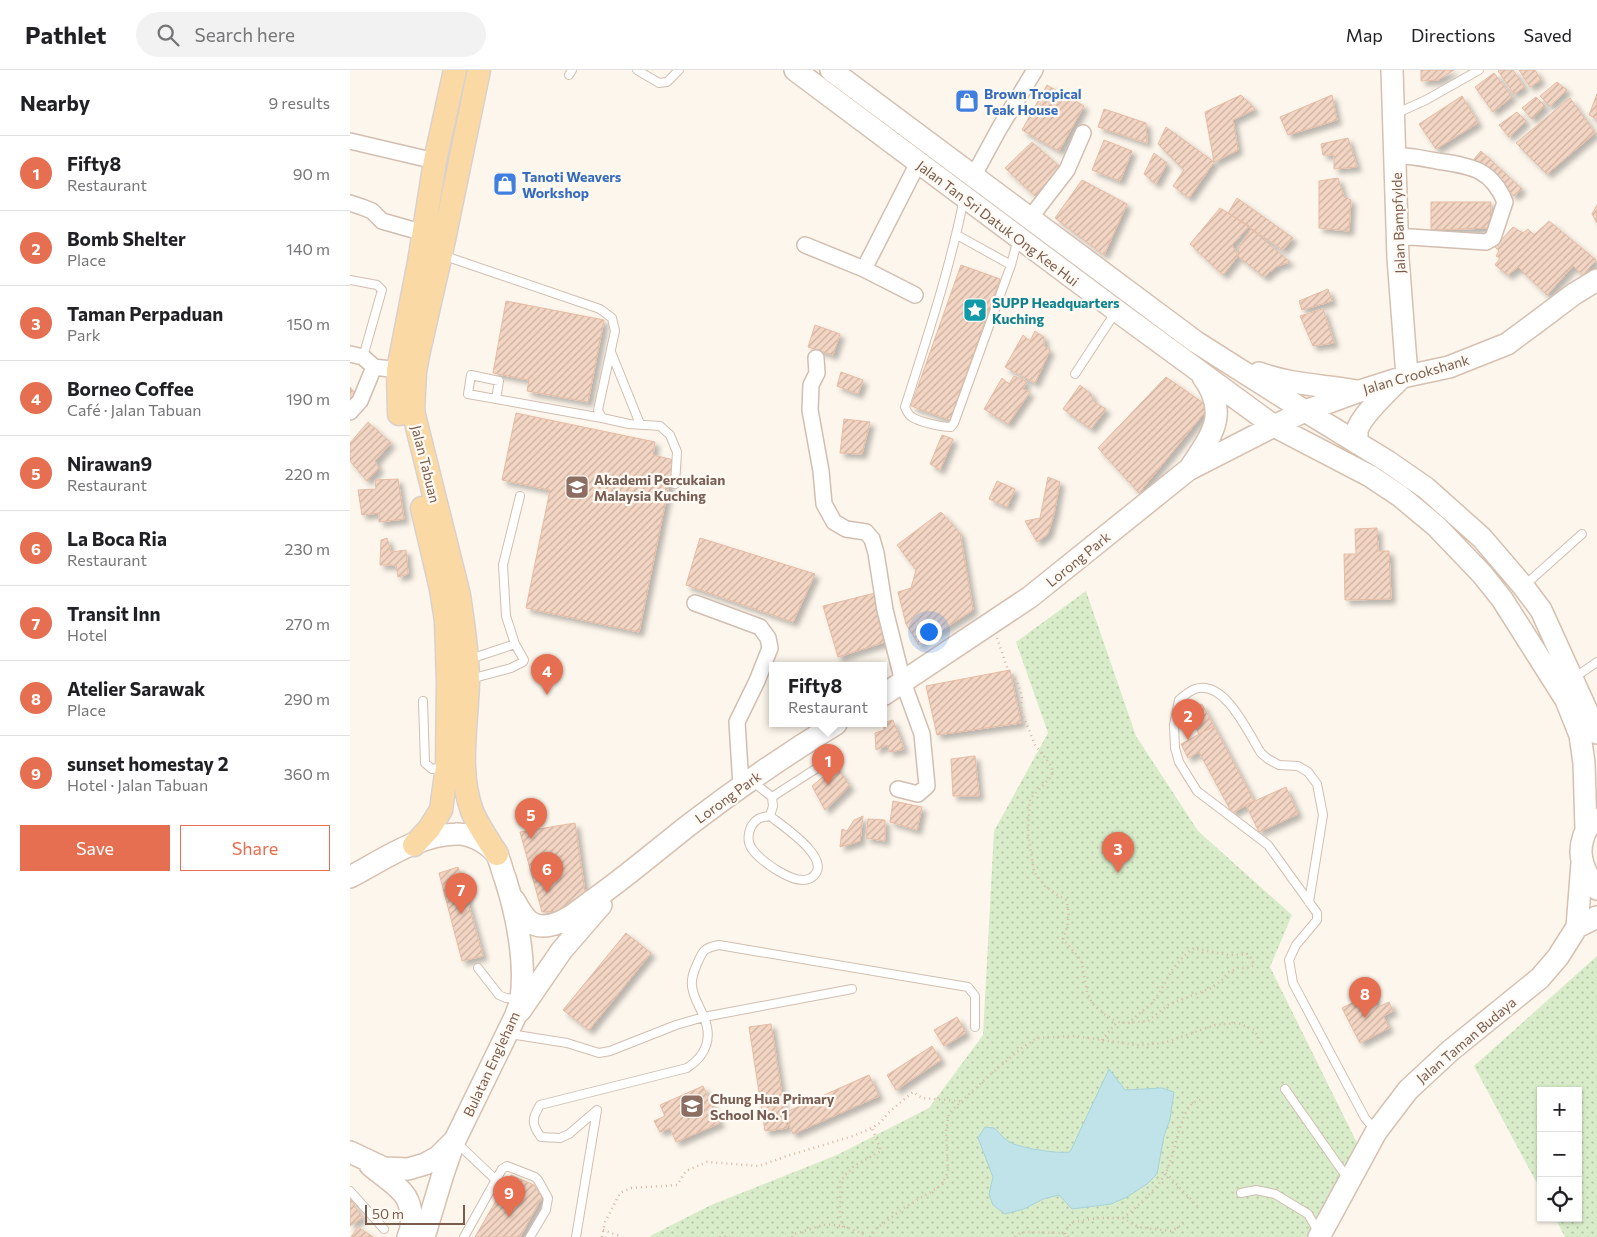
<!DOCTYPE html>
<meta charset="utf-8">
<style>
body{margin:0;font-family:Commissioner,sans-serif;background:#f2f2f2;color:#202124}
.controls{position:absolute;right:15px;bottom:15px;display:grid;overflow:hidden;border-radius:0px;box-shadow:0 1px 4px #0004}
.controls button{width:45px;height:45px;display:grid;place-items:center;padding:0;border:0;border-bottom:1px solid #e0e0e0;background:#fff;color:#202124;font:25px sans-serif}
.scale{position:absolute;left:15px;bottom:12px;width:100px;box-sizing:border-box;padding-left:5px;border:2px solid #7a5c4d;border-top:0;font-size:14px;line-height:18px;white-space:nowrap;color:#7a5c4d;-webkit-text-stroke:4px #fffaf3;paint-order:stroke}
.you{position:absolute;left:578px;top:561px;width:18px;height:18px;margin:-12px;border:4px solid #fff;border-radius:50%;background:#1a73e8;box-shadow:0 0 0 8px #1a73e833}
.badge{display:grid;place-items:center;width:32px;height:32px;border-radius:50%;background:#e76f51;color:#fff;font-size:16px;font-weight:700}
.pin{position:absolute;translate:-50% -41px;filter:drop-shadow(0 1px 2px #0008)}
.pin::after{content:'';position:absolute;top:26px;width:18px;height:15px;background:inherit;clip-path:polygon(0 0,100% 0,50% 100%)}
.popup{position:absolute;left:419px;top:592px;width:118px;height:65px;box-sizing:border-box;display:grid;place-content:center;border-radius:0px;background:#fff;filter:drop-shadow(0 1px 4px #0005);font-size:16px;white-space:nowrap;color:#757577}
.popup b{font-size:19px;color:#202124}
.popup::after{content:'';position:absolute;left:50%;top:100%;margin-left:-10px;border:10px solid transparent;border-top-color:#fff}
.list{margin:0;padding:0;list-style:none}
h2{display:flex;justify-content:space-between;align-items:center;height:65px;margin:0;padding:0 20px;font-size:21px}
h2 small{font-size:16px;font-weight:400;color:#757577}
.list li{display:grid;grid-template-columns:32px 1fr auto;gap:15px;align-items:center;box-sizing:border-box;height:75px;padding:0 20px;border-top:1px solid #e0e0e0}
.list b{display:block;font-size:19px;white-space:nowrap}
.list p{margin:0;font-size:16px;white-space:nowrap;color:#757577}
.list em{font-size:16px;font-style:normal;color:#757577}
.actions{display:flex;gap:10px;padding:15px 20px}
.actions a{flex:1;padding:11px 0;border:1px solid #e76f51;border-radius:0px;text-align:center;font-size:18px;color:#e76f51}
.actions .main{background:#e76f51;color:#fff}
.icon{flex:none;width:28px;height:28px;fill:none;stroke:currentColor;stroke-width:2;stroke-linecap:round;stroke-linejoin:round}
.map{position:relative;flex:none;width:1247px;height:1167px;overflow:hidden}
header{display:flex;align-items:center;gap:30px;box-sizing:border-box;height:70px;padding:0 25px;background:#fff;border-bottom:1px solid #e0e0e0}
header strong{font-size:24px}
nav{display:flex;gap:28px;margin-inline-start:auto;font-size:18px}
.search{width:350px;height:45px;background:#f2f2f2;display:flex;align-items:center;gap:12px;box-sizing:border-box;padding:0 18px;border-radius:28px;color:#757577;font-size:19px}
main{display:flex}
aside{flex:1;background:#fff}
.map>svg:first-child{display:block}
</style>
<header>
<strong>Pathlet</strong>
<div class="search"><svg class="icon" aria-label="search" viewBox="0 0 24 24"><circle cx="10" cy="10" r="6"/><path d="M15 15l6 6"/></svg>Search here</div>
<nav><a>Map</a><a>Directions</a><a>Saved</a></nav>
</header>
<main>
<aside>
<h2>Nearby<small>9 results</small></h2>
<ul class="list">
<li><span class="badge">1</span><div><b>Fifty8</b><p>Restaurant</p></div><em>90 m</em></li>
<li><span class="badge">2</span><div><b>Bomb Shelter</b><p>Place</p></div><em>140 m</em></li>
<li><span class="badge">3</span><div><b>Taman Perpaduan</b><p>Park</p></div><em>150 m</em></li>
<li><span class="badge">4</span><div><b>Borneo Coffee</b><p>Café · Jalan Tabuan</p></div><em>190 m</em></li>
<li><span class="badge">5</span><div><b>Nirawan9</b><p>Restaurant</p></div><em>220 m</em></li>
<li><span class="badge">6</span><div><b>La Boca Ria</b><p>Restaurant</p></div><em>230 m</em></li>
<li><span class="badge">7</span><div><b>Transit Inn</b><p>Hotel</p></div><em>270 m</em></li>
<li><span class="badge">8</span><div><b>Atelier Sarawak</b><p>Place</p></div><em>290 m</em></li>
<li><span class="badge">9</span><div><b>sunset homestay 2</b><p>Hotel · Jalan Tabuan</p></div><em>360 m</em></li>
</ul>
<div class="actions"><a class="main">Save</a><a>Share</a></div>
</aside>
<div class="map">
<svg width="1247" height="1167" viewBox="0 0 1247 1167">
<defs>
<pattern id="park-dots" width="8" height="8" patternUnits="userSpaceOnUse" patternTransform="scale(1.25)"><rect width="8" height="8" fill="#d8ecc9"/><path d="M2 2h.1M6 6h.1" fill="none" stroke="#b4c2a5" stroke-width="1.8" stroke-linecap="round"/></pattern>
<pattern id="building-hatch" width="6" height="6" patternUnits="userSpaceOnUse" patternTransform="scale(1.25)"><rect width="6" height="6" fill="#f3d5c3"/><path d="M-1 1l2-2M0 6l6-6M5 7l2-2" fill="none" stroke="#cab0a1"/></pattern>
<filter id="shadow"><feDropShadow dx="4.5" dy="4.5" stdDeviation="2.5" flood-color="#0004"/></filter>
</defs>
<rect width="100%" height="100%" fill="#fdf6ec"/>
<path fill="url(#park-dots)" d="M736,521L786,666L848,761L942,845L920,897L1012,1083L973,1138L960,1167H300L302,1165L361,1135L487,1085L579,1038L633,965L644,761L698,663L666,572Z
M1247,886V1167H1215L1205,1148H1228V1021H1191V1121L1124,996Z"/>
<path fill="#bfe3e8" stroke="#a5d3da" d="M759,999L775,1020L812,1018L824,1022L820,1049L814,1066L807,1104L797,1114L777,1127L761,1134L722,1139L709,1125L693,1129L674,1139L655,1144L643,1135L639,1124L643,1107L628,1068L635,1057L644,1058C649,1062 653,1068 658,1071C668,1078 708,1084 720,1082Z"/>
<path fill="url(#building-hatch)" stroke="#e6bba3" filter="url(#shadow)" d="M1071,0H1104L1088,10L1071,11Z
M1149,0H1163L1174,17L1164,24L1148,1Z
M1169,0H1185L1191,10L1180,17Z
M1144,3L1162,27L1143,42L1125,17Z
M1207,12L1217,20L1200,36L1190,26Z
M697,15L734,36L709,81L672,60Z
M1247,24V49L1239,45Z
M891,25L905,39L883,50L888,80L864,92L855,42Z
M982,25L987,50L938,65L930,47Z
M1112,26L1128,53L1086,79L1069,54Z
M1186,27L1195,36L1182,49L1172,38Z
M1220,28L1245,63L1197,104L1166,73Z
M754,39L796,53L797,73L748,57Z
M1167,42L1176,51L1159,67L1149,55Z
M816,57L864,92L839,128L823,116L834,100L808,74Z
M998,68L1007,97L984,99V85H973L971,74Z
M754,70L782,81L770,111L742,100Z
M682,72L710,97L685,126L655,98Z
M1131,81L1172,119L1164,126L1124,89Z
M804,83L817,93L806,114L794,104Z
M988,108L994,127L1001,130L999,161L969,158V111Z
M732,110L777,134L754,185L705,148Z
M887,128L943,168L933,180L878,143Z
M1081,132H1141L1140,158L1081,160Z
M1247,135V153L1242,144Z
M870,138L899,156L882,175L888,186L873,205L840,174Z
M1199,151L1246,190L1233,205L1223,196L1197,225L1168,197L1158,205L1145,195L1150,188L1146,186L1149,181L1145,177L1163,157L1173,163L1178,159L1184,165Z
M901,159L940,192L927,196L914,207L888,186L889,177Z
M611,195L650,209L600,350L561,336Z
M978,219L982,231L952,240L949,231Z
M156,231L254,250L238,332L177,321L179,310L143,303Z
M973,239L984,273L963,276L950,246Z
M465,255L490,264L483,285L458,277Z
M685,261L694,267V276L700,280L685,313L655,297L673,265L680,271Z
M491,302L513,310L508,324L487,316Z
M664,306L676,311L673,319L680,322L658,354L634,339L652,308L659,314Z
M816,307L859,337L789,423L748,378Z
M730,315L741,324L743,331L756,339L741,359L713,339Z
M0,317L8,327L0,334Z
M166,343L305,372L303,385L324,390L289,562L176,538L200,420L152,410Z
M494,349L520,352L512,384L490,383Z
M18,352L41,373L25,391L29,399L17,411L0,391V373Z
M592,365L603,369L590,400L580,394Z
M698,407L710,412L704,444L698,464L687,472L675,451L690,448Z
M48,409L54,449L29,452V443L12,445L8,420L26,419L25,410Z
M647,411L665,419L657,437L639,429Z
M591,442L610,463L623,540L569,575L556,554L548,522L561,518L566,500L547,475Z
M1027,458L1028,481H1039L1041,529L995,530L994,484H1006L1005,459Z
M37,468L41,482L56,480L58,504L48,507L46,495H30L31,470Z
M350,468L465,504L443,552L336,515Z
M525,523L535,572L488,587L473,536Z
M660,600L671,653L587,665L576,616Z
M852,634L864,656L849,664L837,642Z
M543,650L554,679L540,682L537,675L526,680L525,663L534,660L533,653Z
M864,656L904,731L882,743L849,682L838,688L831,674Z
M625,686L629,726H603L601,689Z
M486,696L500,716L475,740L462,716Z
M936,717L948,744L909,762L896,735Z
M543,731L572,737L567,760L540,752Z
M513,746L510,771L490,777L492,759L497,761L504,750Z
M518,749L535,750V771L516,768Z
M225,753L235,822L221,841L192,842L170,762Z
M108,797L133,886L112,891L89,803Z
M276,863L301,883L239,960L213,940Z
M1022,923L1028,937L1039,932L1043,941L1033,946L1039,958L1010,973L992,938Z
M607,947L616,963L594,976L584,960Z
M421,954L437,1058L415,1061L399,957Z
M582,976L591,990L546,1020L537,1005Z
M519,1005L529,1026L443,1064L434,1043Z
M353,1016L370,1053L326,1072L320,1058L310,1062L304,1051L315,1046L310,1035Z
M161,1105L184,1115L192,1127L170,1167H125Z
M0,1127L12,1148L0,1156Z
M8,1157L23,1167H1Z"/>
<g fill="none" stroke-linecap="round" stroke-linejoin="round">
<g stroke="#d1beb0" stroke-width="10">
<path id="lane" d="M287,0L309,13L317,12L329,0
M219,5L222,0
M1045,44L1076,30L1129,0
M614,128C600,199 577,268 555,337C557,341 558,345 562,347C569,352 592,357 601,357L604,353L661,195L668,168
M607,165L661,195
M92,185L250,239L262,248L265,261L248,340L252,348L279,354L310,356L320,365L327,382L325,414
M0,210L27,215L32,220L13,287
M261,282L290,354
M725,304L765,243
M146,329L149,311L121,305L118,324L252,348
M1175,515L1232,464
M120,589L165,574
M1231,603L1247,592
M120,609L161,598L173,592L174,590L165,574L156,546L153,495L170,426
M73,631L75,693L82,699L95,697
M402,711L422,727L423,736L420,746
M422,727L481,689
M420,746C431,755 487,791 461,808C445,817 411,791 402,779C397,772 398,763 401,757C406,748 411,747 420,746Z
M959,832L973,745L967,714L958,702L948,696L929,695L918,689L911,683C898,663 875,609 845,619C839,621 834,626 829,630L824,655L825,678L829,692L847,721L918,775L967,843V850L946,875L939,890L943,913L1015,1048L1026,1061
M128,898L149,925L156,928L169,929
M160,964L217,973L249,983L260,981L326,955L354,947L502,919
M935,1019L998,1109
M106,1072L146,1110
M0,1121L34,1159
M891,1123L906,1120L925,1124L958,1144L969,1163
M114,1167L152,1099L157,1096L185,1107L188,1110L198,1128L196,1140L180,1167
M226,1167L247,1040L219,1064L210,1068L191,1067C181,1054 182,1048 190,1035L337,998C357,985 363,967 353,945C349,935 343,927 342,916C341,908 344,901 347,894C353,880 354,878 369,875L618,917L625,926V957"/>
</g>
<g stroke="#d1beb0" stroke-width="18">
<path id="street" d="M0,71L85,91
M1045,85C1059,86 1073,88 1087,91C1120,96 1141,98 1155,132L1143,168L1136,172L1060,167L1048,168
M624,105L649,59L685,0
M0,133L12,137L22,141L32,151L74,163
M680,148L717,100L733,63
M455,175L514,199L565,225
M514,199L568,93
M0,284L13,287L24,297L48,300
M466,288L467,303L461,315L460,340L471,401L474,434L484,452L496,459L516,462L522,469L526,483L535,540L553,612L572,664L577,716L568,724L548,719
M0,342L10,331L24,297
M345,533L410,557L418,568L420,578L407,611L387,652L391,716"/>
</g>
<g stroke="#d6c0b0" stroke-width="24">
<path id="secondary" d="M445,0L767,241L924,356L1020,406L1050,426L1086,456L1132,504L1152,529L1216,630L1230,665L1234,693L1236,759
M481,0L846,272L955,341L1037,391L1076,418L1132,468L1173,516L1191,540L1247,663
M1042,0L1048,188L1057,306
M909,303C941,315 974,315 1007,321
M1007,373C1007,370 1007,365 1007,361C1010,347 1037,322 1048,311
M840,398C861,366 880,344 853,307
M533,625L680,527L838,400L924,356L955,341L1007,322L1057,306L1099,297L1157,274L1184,254L1224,224L1247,210
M1243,749C1225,774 1228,795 1247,819
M0,807C33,790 67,765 106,764C120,763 136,772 146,783C150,789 152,801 155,808C167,845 176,891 171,929C170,935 167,941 165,947L105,1070L88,1087L75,1094L58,1099L34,1098L0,1082
M164,830C173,846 180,860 201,855C216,852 231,839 243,830C276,807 307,780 339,755C386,719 435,685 486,654
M1227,857L1247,847
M170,941L212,880L251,835
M20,1095C30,1104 44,1112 53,1123C62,1133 64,1155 58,1167
M74,1167L93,1104L103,1075
M969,1167L1026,1062L1058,1020L1100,981L1190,908L1208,887L1227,857L1232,793"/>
</g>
<g stroke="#dad1cd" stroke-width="25">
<path id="primary" d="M129,0L91,184L68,285L65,302L63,341L109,525C113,554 118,583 118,612C117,654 107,700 122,741C128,756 138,770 147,784
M49,344L48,300L69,192L85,91L105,0
M64,775L79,759L91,740L97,697L98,612L96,551L91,519L72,438"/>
</g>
<path stroke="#d9b8a5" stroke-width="2.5" stroke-dasharray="1 4" stroke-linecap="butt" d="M647,568L658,600L667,611L672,626L671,641L679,660L685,675L702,697V706L680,729L678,763L684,802L695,816L706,824L716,830C721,844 718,856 713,869L731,890L737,922L742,933L754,944L767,952
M752,970L767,952L778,953L798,951L818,935L861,918L871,911L879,902L888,898H899L904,895L902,889L897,884L878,885L844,878L833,887L822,900L809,924L801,934L778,953
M816,1103L849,1138
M773,1148C789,1135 804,1122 815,1104C826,1085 828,1046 843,1033C846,1031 850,1030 853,1028
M493,1157C487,1140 492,1129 490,1111L504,1096L531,1081L522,1058
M253,1160L272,1167
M715,1164L717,1158L723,1152L747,1148H773L788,1157L821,1161L834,1154
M252,1167L255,1152L270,1123L281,1118L327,1115L336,1101L357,1092L409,1096L437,1086L503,1066L522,1058L531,1052L538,1043L563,1022L572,1028L610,1031
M370,1167L371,1166L380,1167
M442,1167L444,1164C453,1162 467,1156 475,1155C488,1154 502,1158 514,1165V1167
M520,1167L527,1158L554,1138L592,1115L598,1101L596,1061L599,1043L642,1003L673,977L687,968L725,966L787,975L814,973L865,955L888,953L904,960L913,975
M665,1167L670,1163L675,1162L711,1163L715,1164L718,1167"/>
<use href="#lane" stroke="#fff" stroke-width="8"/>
<use href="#street" stroke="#fff" stroke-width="15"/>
<use href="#secondary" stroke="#fff" stroke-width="21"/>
<use href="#primary" stroke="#fbd9a5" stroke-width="22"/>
</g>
<defs>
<g id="shop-square" transform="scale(1.25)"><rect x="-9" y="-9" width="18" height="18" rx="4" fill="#3f7fe0" stroke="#fffaf3"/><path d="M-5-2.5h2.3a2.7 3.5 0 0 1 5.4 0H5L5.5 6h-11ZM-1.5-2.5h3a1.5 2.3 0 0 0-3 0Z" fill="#fff"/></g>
<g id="sight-square" transform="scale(1.25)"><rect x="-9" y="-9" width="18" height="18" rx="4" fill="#0f9aa8" stroke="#fffaf3"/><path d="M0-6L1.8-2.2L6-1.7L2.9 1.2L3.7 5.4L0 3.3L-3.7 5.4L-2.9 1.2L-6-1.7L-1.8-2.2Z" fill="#fff"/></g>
<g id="university-square" transform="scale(1.25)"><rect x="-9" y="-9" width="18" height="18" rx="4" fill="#8d6e63" stroke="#fffaf3"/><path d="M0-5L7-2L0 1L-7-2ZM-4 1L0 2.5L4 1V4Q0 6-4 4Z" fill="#fff"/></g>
<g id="school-square" transform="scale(1.25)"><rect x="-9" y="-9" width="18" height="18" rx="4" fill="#8d6e63" stroke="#fffaf3"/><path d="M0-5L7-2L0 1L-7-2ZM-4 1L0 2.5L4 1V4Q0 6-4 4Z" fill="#fff"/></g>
</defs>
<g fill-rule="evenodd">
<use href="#shop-square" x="617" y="31"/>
<use href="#shop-square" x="155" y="114"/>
<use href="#sight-square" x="625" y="240"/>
<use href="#university-square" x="227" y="417"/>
<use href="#school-square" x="342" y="1036"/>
</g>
<g text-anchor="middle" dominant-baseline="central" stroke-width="4.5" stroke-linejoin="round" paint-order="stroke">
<g font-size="14" font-weight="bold" fill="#366cbe" stroke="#fffaf3" text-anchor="start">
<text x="634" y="23">Brown Tropical<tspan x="634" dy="16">Teak House</tspan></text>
<text x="172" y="106">Tanoti Weavers<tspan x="172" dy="16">Workshop</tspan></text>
</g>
<g font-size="14" fill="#7a5c4d" stroke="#fffaf3">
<text transform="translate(648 153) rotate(37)">Jalan Tan Sri Datuk Ong Kee Hui</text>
<text transform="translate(1048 153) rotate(-92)">Jalan Bampfylde</text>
<text transform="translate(1066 304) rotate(-16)">Jalan Crookshank</text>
<text transform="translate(76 394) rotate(76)">Jalan Tabuan</text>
<text transform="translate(728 489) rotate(-39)">Lorong Park</text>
<text transform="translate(378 727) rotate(-36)">Lorong Park</text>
<text transform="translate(1116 970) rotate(-40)">Jalan Taman Budaya</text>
<text transform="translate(141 994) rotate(-65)">Bulatan Engleham</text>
</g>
<g font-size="14" font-weight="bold" fill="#0d838f" stroke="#fffaf3" text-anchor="start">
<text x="642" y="232">SUPP Headquarters<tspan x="642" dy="16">Kuching</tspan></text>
</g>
<g font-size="14" font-weight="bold" fill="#785e54" stroke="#fffaf3" text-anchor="start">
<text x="244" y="409">Akademi Percukaian<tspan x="244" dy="16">Malaysia Kuching</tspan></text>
<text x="360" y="1028">Chung Hua Primary<tspan x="360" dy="16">School No. 1</tspan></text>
</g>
</g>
</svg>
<div class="controls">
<button>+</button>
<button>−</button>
<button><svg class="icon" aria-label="locate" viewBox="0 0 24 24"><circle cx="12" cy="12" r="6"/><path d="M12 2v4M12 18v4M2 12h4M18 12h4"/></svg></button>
</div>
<div class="scale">50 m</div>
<div class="you"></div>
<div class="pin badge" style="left:478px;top:715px">1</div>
<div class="popup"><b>Fifty8</b>Restaurant</div>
<div class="pin badge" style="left:838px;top:670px">2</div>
<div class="pin badge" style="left:768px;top:803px">3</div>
<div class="pin badge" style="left:197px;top:625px">4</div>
<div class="pin badge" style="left:181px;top:769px">5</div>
<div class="pin badge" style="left:197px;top:823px">6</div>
<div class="pin badge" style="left:111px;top:844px">7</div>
<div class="pin badge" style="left:1015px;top:948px">8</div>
<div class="pin badge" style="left:159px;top:1147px">9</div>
</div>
</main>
